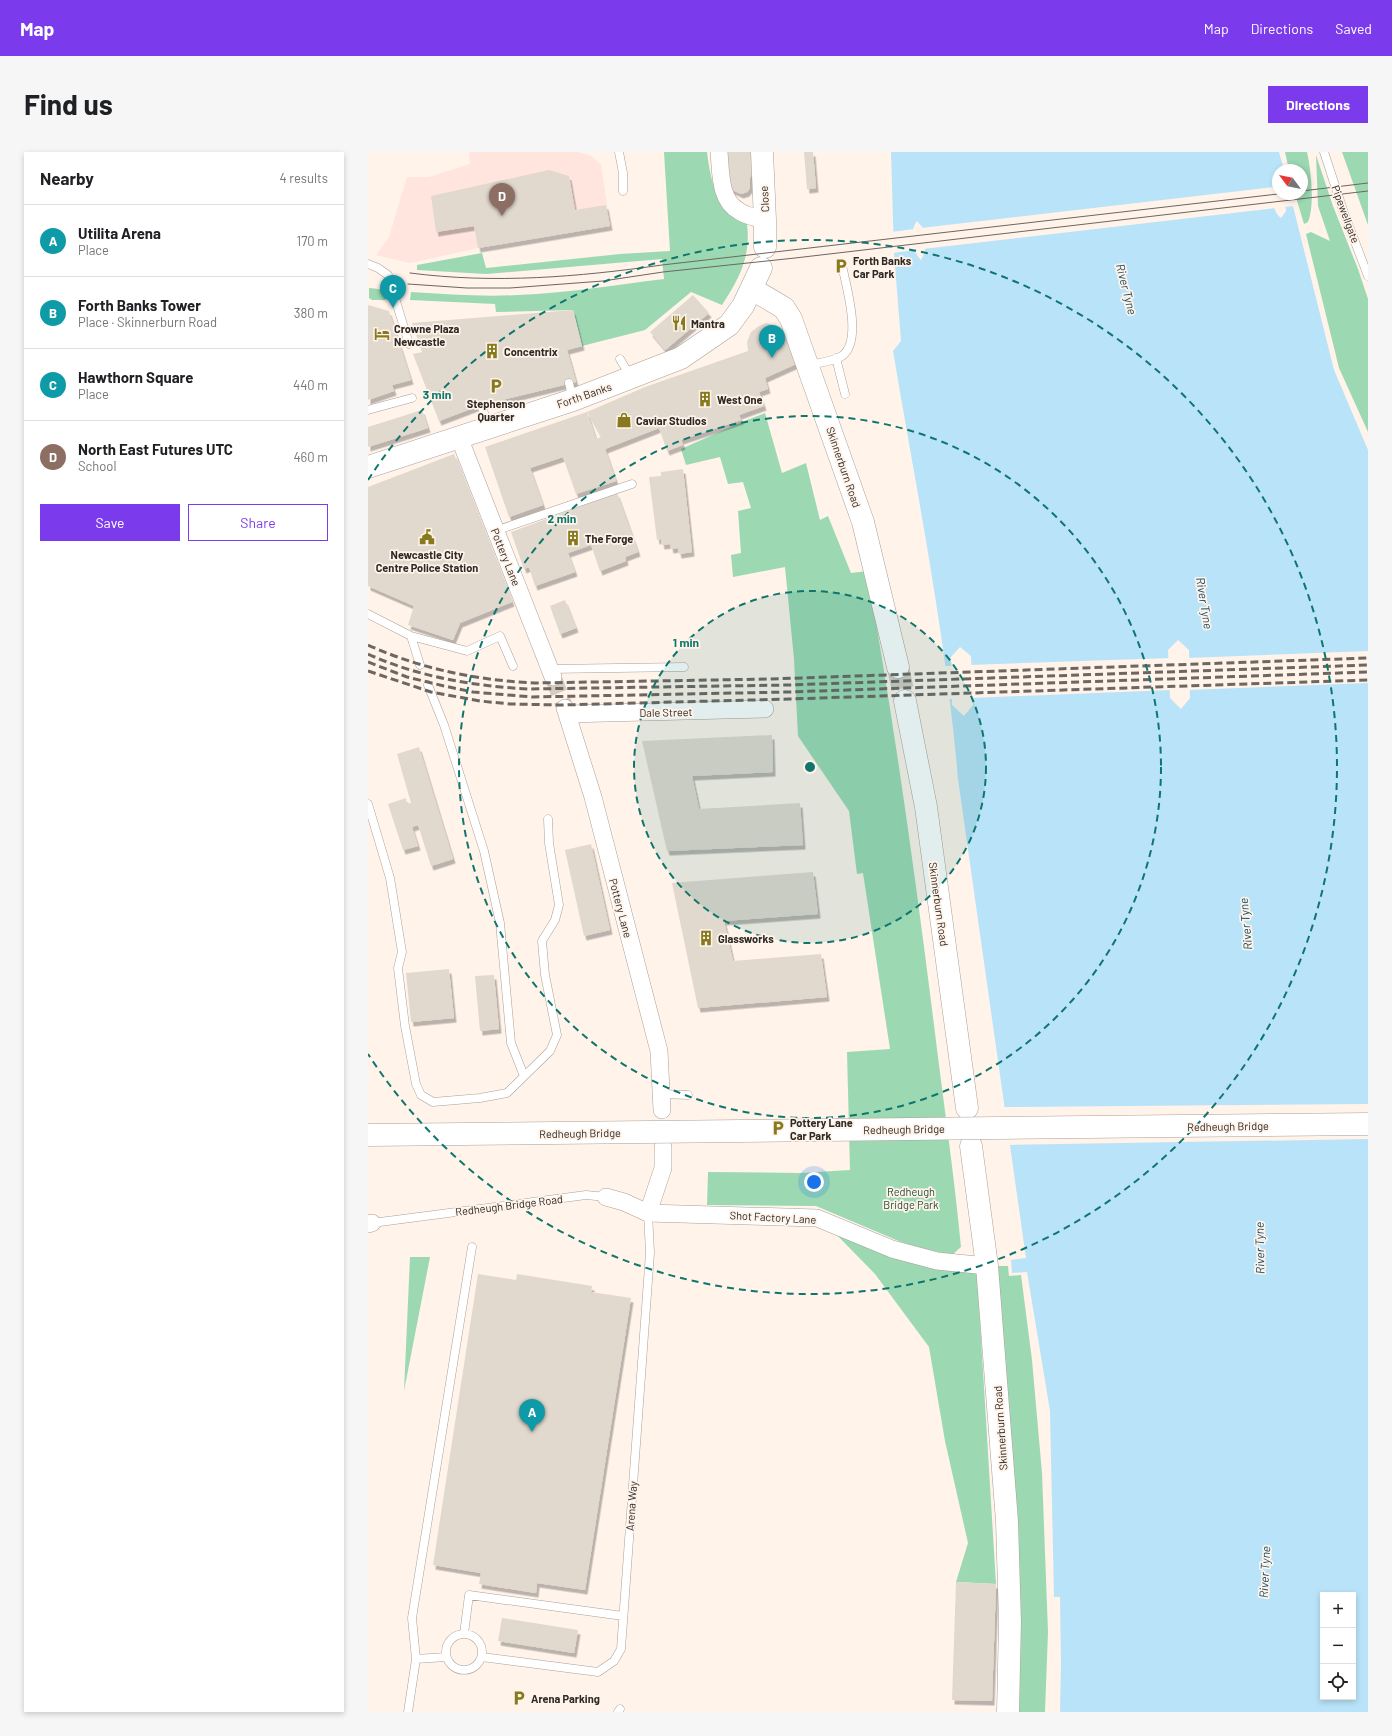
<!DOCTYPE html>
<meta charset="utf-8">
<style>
body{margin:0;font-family:Barlow,sans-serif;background:#f6f6f6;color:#202124}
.controls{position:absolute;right:12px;bottom:12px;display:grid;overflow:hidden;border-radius:0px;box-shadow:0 2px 6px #0003}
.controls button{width:36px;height:36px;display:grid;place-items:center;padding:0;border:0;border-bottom:1px solid #e0e0e0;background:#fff;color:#202124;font:20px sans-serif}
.compass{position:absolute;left:904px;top:12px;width:36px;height:36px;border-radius:50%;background:#fff;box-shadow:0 2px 6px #0003;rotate:302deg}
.you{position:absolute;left:446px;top:1030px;width:14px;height:14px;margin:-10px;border:3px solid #fff;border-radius:50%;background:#1a73e8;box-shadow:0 0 0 6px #1a73e833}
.badge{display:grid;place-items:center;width:26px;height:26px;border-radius:50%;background:#7c3aed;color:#fff;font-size:13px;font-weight:700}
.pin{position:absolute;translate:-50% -33px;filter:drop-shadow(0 1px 2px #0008)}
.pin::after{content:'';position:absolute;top:21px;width:14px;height:12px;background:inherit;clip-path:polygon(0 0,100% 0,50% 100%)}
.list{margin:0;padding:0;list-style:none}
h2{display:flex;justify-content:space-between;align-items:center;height:52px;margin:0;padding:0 16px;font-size:17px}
h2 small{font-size:13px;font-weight:400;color:#757577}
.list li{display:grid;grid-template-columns:26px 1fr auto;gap:12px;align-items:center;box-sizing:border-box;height:72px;padding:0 16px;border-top:1px solid #e0e0e0}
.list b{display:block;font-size:15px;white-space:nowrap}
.list p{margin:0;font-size:13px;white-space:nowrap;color:#757577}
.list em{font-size:13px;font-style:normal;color:#757577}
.actions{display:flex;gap:8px;padding:12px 16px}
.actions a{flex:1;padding:9px 0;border:1px solid #7c3aed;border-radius:0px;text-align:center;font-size:14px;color:#7c3aed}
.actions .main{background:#7c3aed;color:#fff}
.icon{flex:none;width:22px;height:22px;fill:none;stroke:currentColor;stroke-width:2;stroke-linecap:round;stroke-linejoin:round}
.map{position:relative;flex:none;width:1000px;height:1560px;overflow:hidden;border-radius:0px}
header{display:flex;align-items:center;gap:24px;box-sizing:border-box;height:56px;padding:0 20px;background:#7c3aed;color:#fff}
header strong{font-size:19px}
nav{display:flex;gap:22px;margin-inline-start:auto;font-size:14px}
.intro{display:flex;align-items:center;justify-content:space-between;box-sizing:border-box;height:96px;padding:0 24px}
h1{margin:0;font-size:28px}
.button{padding:10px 18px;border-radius:0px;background:#7c3aed;color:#fff;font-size:14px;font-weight:700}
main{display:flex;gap:24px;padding:0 24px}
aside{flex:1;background:#fff;border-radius:0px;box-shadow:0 2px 6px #0003}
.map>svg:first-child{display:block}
</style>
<header>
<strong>Map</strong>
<nav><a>Map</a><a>Directions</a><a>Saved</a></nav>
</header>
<div class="intro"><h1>Find us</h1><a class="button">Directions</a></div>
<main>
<aside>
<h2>Nearby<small>4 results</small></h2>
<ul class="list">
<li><span class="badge" style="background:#0f9aa8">A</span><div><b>Utilita Arena</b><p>Place</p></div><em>170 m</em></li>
<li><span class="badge" style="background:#0f9aa8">B</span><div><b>Forth Banks Tower</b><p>Place · Skinnerburn Road</p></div><em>380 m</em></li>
<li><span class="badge" style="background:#0f9aa8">C</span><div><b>Hawthorn Square</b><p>Place</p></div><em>440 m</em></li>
<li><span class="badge" style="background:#8d6e63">D</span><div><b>North East Futures UTC</b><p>School</p></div><em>460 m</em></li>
</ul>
<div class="actions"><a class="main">Save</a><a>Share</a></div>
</aside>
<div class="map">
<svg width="1000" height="1560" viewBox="0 0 1000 1560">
<defs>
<filter id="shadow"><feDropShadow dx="2.5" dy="4.5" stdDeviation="0" flood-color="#0004"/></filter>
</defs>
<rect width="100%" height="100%" fill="#fff3ea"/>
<path fill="#ffe5de" d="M101,0H210L223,4L233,12L242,74L110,96L42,111L8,103L21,85L39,25H61L102,12Z"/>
<path fill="#9cd9b3" d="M296,0H339C343,32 349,56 379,72C383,105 371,127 354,153L323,140L277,178L214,194L205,158L128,160L127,152L42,148L43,140C79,142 114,145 150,143C199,141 247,133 296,127L294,107L118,122L49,118V113L114,101L118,116L252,102L302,99Z
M917,0H939C943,18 947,53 940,70L936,72L927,42H934V18H921Z
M974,0H1000V73Z
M948,3L965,54L990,117L1000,147V280L971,216L938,82L943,80L962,89L950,54Z
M1,136C9,137 16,136 19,145L17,148H4L1,146Z
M397,261L414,321L438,311L452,368L460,364L483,421L499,419C526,570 547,721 566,873C575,947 586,1021 593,1095L584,1103L553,1096L533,1090L448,1054L339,1053L340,1020L432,1021L482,1018L479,900L522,897L495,721L489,722L481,659L430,584L426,507L417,415L365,425L363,403L373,401L370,359L383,356L375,330L360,332L352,305L318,313L313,297L374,270Z
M460,1074L609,1120L628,1432L588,1430L600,1391L577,1289L561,1195L507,1122Z
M42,1105H62L36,1239Z
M619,1114H640L641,1124L653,1123L664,1208L674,1321L680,1480L677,1560H640Z"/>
<path fill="#b9e3f8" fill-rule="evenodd" d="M523,0H911L916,18H910V28L909,27C902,37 903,59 913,66L918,59L916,42H922L966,218L1000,298V1560H692L693,1511L692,1445H686L682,1259L659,1120L644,1121L643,1108L658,1106L590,627C578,484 549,341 525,199L533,189L526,101ZM549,69L555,76L557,100L553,108C543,99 541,79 549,69ZM810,488L821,498L822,546L813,557L802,546L800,498ZM592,495L603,504L605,553L596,564L584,553L583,505ZM955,1443H985V1545H955Z"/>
<path fill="#fff3ea" d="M906,35L908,56L555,97L553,76Z
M914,42H924L927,54L915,55Z
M546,77L548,98L524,101L523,80Z
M1000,499V531L820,538L819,506Z
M802,506L803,538L603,546L601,513Z
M574,514H585L586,547H579Z
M1000,952V987L640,993L635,955Z"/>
<path fill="#e2d9ce" filter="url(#shadow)" d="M356,0H383L384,22L382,26V36L379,40L373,42L362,37Z
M436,0H445L448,36L439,37Z
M181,18L201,24L207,58L238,53L242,74L110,96L106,74L68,80L63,44Z
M325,143L341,161L297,198L282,180Z
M0,153L21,159L43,228L24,233L26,239L0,248Z
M205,158L214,194L199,198L208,230L113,253L71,269L45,202L54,200L44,171Z
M398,171L408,174L416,181L428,212L397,226L400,237L391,240L396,254L371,263L373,268L313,288L315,293L299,299L291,276L237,297L248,329L208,342L195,305L162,316L175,353L141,365L117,295L219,260L228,287L233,285L219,260L277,235L380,199L379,190L383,180L391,174Z
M54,258L60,276L0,295V275Z
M86,302L144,450L92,471L85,488L40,473L46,454L0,434V335Z
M315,317L324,400L311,402L310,396L303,397L302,392L294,393L293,387L289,388L281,325L293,324V320Z
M249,341L270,400L257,405L258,409L232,419L223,393L200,401L207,420L167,434L161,415L156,417L143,380Z
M197,448L208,476L192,482L182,454Z
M404,583L405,620L324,624L331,657L432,651L435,693L299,699L274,589Z
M51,595L85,707L63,714L50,673L44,675L50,694L35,698L20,652L38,646L39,652L43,651L29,602Z
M223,692L242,778L216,784L197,698Z
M445,720L450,762L356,769L365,809L453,802L459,845L330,856L304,731Z
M81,817L86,866L43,870L38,821Z
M126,823L131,877L112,879L107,824Z
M110,1122L148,1128L149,1122L224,1134L223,1140L263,1146L217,1438L169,1431L168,1441L111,1432L113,1421L65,1413Z
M588,1430L628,1432L624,1549L584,1548Z
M134,1466L210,1478L206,1501L130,1489Z"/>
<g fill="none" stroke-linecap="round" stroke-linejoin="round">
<path stroke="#d5cbc3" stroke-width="17" stroke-dasharray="17 8" stroke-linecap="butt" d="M185,525L197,556"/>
<path stroke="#d5cbc3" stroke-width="22" stroke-dasharray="22 11" stroke-linecap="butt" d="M530,515L537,549"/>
<g stroke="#aaa097" stroke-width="9">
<path id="lane" d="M251,0L255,21V39
M956,0L976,61L1000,124
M0,112L10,116L20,123L41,192
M468,206L477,242
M252,207L262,224
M441,213C451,211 466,209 474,204C495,189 478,134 474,113
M201,231L205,248
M113,253L121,274
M0,258L44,246
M127,379L264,332
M0,462L43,484L99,499L132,484L145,514
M43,484L52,513
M182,517L316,515
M60,533L76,573L116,699L132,771L143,891L156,924
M0,652L22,726L34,800L30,816L37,874L48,932L53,943L65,950L112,946L139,941L182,899L189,883L177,823L174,789L187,768L191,753L181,691L180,667
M294,942L320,943
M4,1071L218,1043L238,1045
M96,1482L101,1443L255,1464
M78 1500a18 18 0 1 1 36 0a18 18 0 1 1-36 0Z
M114,1505L230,1520L246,1509L253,1497L282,1101L280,1061
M48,1507L78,1505
M40,1560L48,1507L44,1466L104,1095
M250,1560L252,1557"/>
</g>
<g stroke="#aaa097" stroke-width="18">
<path id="street" d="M351,0C353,20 351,48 371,59C378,64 389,66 397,68
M91,285L185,525
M197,556L225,645L291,899L294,958
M199,562L397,557
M238,1045L256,1050L280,1061L449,1066L524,1097L569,1109L619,1114
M280,1061L295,1016V995
M0,1072L4,1071"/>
</g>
<g stroke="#aaa097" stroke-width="23">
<path id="secondary" d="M394,0L397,68V95
M384,137L416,156L423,167L495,370L530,515
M0,315L205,248L313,206L361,173L375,154L393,116
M537,549L558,655L599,956
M603,994L619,1114L639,1369L642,1470L640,1560"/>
</g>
<use href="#lane" stroke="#fff" stroke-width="8"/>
<use href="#street" stroke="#fff" stroke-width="17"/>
<use href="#secondary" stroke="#fff" stroke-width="22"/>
<path stroke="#6d6661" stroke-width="1" d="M934,39L1000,31
M42,121C127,132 210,125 294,113L910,42
M40,132L99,136H142L235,129L295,120L427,106L1000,39"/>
<path stroke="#6d6661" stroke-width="3" stroke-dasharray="8 4" stroke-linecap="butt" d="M0,493C53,517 108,528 166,531L403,527L1000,506
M0,502C50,525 106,534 160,537L420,533L1000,513
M0,510L39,525L76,534L105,540L164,545L421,540L1000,520
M0,519L63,540L112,549L142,552L194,553L421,547L1000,528"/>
<g stroke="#aaa097" stroke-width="23" stroke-linecap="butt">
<path id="primary-bridge" d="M0,983L1000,972"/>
</g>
<use href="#primary-bridge" stroke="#fff" stroke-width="22"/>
</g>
<circle cx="442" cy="615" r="176" fill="#0f766e" fill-opacity=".12"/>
<g fill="none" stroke="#0f766e" stroke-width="2" stroke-dasharray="7 5">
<circle cx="442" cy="615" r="176"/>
<circle cx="442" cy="615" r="351"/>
<path d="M0 328A527 527 0 1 1 0 902"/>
</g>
<defs>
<g id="parking-bare" transform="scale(1.2)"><path d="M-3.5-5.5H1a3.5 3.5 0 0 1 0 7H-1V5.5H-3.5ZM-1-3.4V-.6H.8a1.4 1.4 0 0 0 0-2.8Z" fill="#86791e" stroke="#fff3ea" stroke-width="2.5" paint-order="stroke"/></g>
<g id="restaurant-bare" transform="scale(1.2)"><path d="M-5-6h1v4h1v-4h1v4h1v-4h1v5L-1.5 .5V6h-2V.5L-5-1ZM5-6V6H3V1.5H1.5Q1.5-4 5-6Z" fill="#86791e" stroke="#fff3ea" stroke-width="2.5" paint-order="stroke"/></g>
<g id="hotel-bare" transform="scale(1.2)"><path d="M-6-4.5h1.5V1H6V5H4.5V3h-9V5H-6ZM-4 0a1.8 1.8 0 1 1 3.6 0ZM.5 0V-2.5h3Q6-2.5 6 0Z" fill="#86791e" stroke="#fff3ea" stroke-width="2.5" paint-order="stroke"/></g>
<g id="building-bare" transform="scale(1.2)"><path d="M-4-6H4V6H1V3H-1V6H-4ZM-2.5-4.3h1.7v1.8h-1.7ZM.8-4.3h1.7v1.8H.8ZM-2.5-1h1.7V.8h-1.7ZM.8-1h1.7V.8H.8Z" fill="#86791e" stroke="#fff3ea" stroke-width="2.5" paint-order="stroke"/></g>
<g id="shop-bare" transform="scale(1.2)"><path d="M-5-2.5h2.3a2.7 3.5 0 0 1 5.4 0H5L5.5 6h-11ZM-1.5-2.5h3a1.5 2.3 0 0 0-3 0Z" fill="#86791e" stroke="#fff3ea" stroke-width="2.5" paint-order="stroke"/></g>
<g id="civic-bare" transform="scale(1.2)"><path d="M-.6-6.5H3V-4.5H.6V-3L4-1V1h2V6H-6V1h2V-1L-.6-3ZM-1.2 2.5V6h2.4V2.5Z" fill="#86791e" stroke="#fff3ea" stroke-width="2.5" paint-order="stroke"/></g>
</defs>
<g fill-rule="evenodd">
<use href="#parking-bare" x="473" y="114"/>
<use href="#restaurant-bare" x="311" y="171"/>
<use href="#hotel-bare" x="14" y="182"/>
<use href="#building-bare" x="124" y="199"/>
<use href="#parking-bare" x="128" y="234"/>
<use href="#building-bare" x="337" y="247"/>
<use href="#shop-bare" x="256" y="268"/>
<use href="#civic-bare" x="59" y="385"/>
<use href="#building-bare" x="205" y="386"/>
<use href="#building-bare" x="338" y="786"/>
<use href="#parking-bare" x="410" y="976"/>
<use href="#parking-bare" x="151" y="1546"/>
</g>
<g text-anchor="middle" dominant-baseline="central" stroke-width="3.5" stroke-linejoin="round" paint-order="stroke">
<g font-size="11" fill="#2d2925" stroke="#fff3ea">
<text transform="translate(396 47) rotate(-93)">Close</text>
<text transform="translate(978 62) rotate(70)">Pipewellgate</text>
<text transform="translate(216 243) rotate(-19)">Forth Banks</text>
<text transform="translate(476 315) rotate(71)">Skinnerburn Road</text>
<text transform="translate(138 405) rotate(68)">Pottery Lane</text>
<text transform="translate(298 560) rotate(-1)">Dale Street</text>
<text transform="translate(571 752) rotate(82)">Skinnerburn Road</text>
<text transform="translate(253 756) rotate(75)">Pottery Lane</text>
<text transform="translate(860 974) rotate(-1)">Redheugh Bridge</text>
<text transform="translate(536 977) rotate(-1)">Redheugh Bridge</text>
<text transform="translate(212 981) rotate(-1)">Redheugh Bridge</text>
<text transform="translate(141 1053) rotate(-7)">Redheugh Bridge Road</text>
<text transform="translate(405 1065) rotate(3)">Shot Factory Lane</text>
<text transform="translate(632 1276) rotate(-94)">Skinnerburn Road</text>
<text transform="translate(263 1354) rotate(-86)">Arena Way</text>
</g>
<g font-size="11" font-weight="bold" fill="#2d2925" stroke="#fff3ea" text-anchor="start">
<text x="485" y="108">Forth Banks<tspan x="485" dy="13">Car Park</tspan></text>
<text x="323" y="171">Mantra</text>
<text x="26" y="176">Crowne Plaza<tspan x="26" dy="13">Newcastle</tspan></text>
<text x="136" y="199">Concentrix</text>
<text x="349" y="247">West One</text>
<text x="128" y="251" text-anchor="middle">Stephenson<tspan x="128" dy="13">Quarter</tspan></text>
<text x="268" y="268">Caviar Studios</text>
<text x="217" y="386">The Forge</text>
<text x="59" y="402" text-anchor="middle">Newcastle City<tspan x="59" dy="13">Centre Police Station</tspan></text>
<text x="350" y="786">Glassworks</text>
<text x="422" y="970">Pottery Lane<tspan x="422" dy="13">Car Park</tspan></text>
<text x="163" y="1546">Arena Parking</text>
</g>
<g font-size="11" fill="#224d35" stroke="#fff3ea">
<text x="543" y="1039">Redheugh<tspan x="543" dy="13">Bridge Park</tspan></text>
</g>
<g font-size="12" font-style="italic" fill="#1b4d63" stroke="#fff3ea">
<text transform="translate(759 137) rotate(76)">River Tyne</text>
<text transform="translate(837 451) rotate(81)">River Tyne</text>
<text transform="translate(877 772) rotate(-95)">River Tyne</text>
<text transform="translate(891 1096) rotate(-91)">River Tyne</text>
<text transform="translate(896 1420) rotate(-87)">River Tyne</text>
</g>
</g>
<circle cx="442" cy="615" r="6" fill="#0f766e" stroke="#fff3ea" stroke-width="2"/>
<g font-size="12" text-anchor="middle" font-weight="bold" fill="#0f766e" stroke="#fff3ea" stroke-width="3.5" stroke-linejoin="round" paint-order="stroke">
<text x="69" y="247">3 min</text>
<text x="194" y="371">2 min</text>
<text x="318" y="495">1 min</text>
</g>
</svg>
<div class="controls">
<button>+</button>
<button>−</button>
<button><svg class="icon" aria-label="locate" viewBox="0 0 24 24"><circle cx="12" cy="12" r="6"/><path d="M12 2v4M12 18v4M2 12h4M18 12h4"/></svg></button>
</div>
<svg class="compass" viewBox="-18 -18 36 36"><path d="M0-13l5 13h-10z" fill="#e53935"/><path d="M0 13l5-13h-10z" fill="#757577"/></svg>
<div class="you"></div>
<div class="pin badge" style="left:164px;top:1280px;background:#0f9aa8">A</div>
<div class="pin badge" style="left:404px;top:206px;background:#0f9aa8">B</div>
<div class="pin badge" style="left:25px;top:156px;background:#0f9aa8">C</div>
<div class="pin badge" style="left:134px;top:64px;background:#8d6e63">D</div>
</div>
</main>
